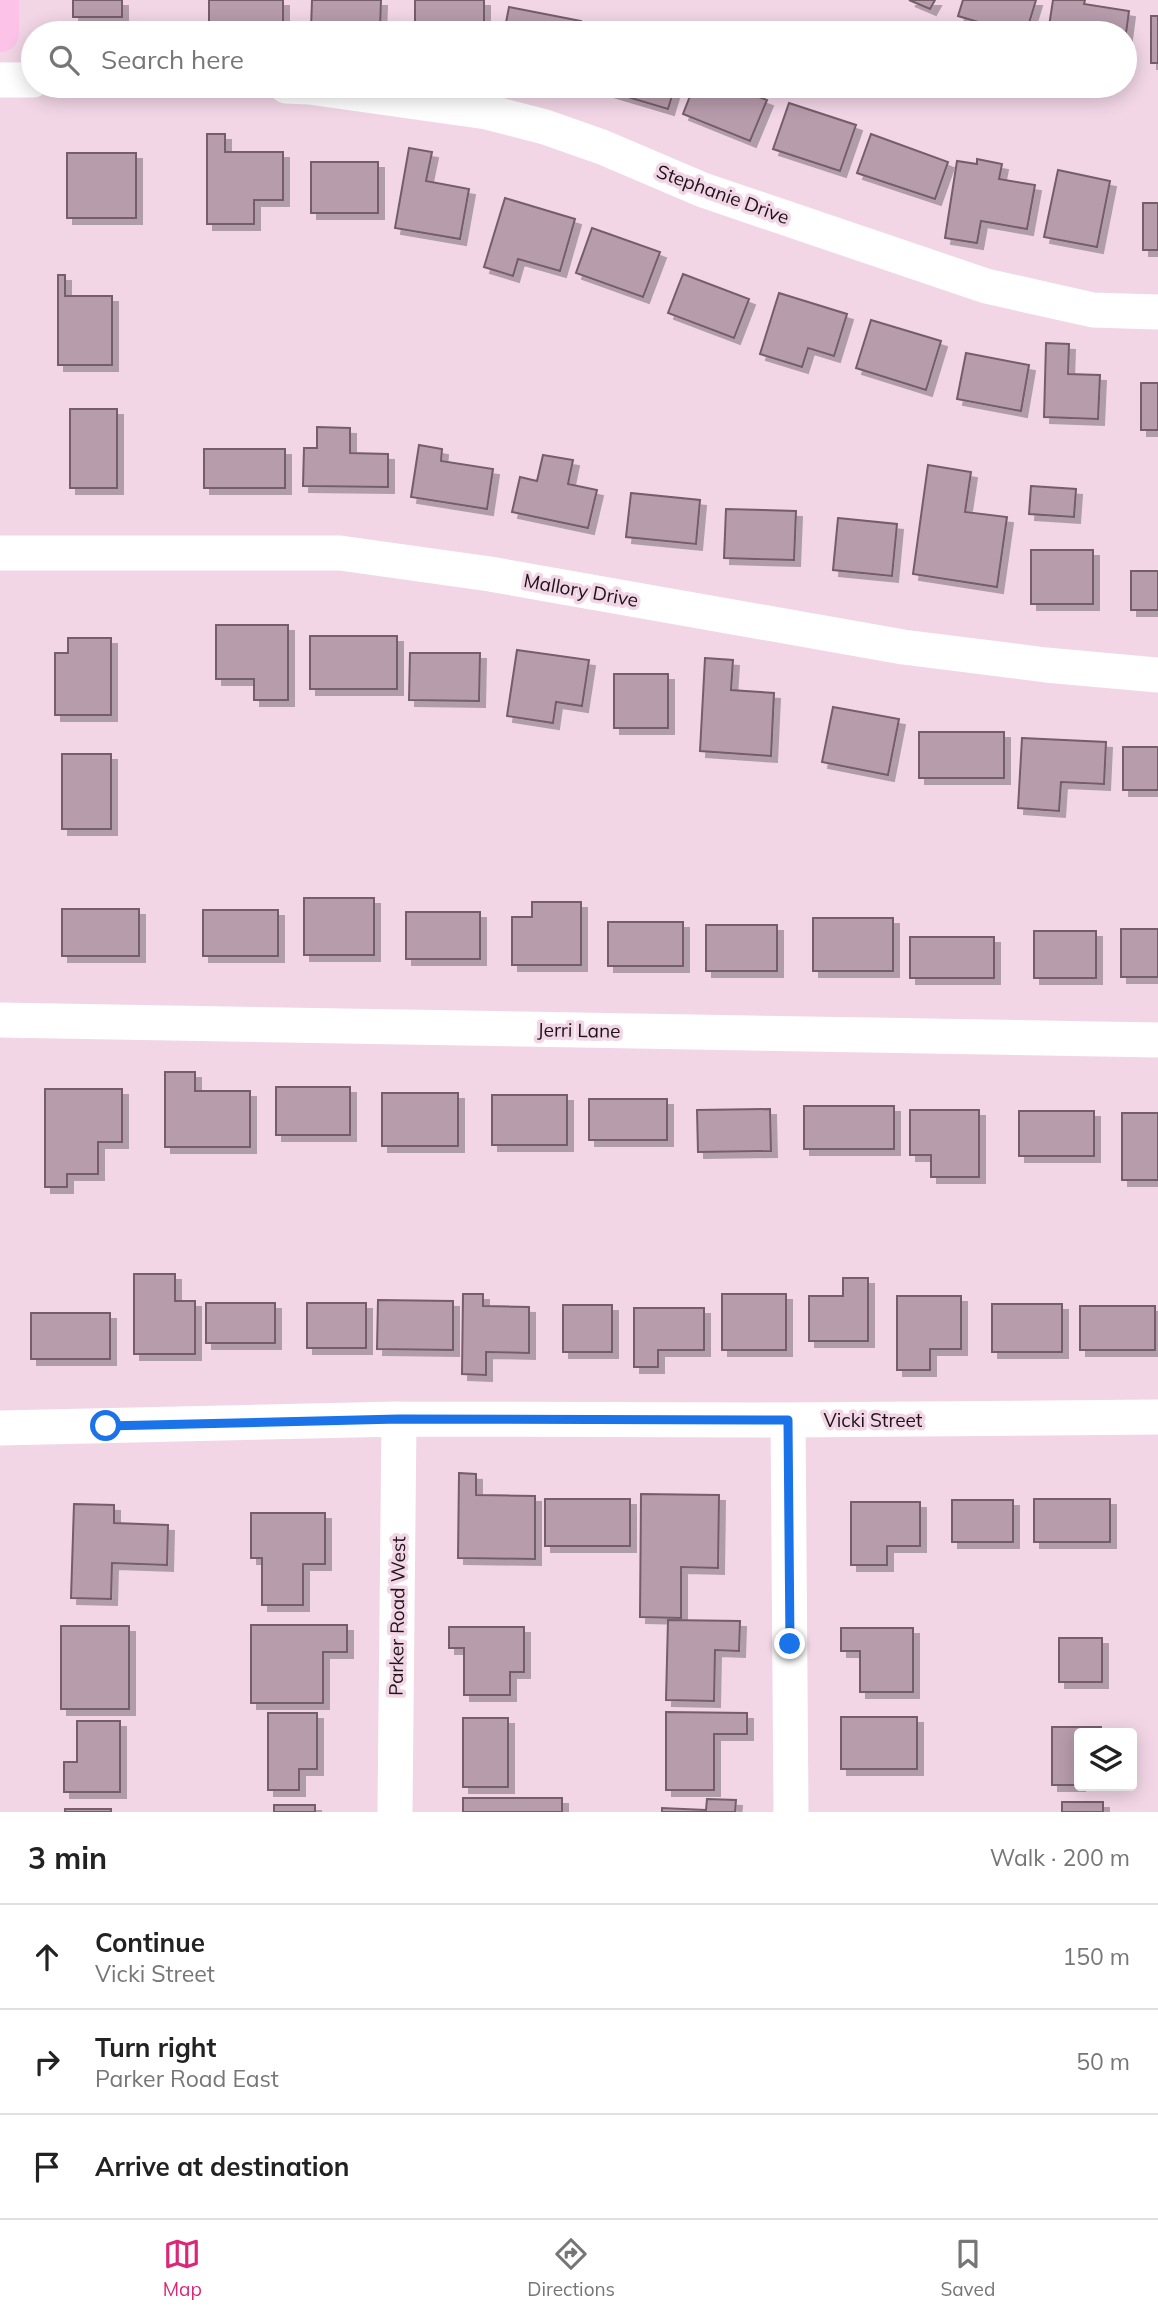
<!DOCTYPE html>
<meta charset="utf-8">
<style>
body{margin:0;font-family:Mulish,sans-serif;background:#f2f2f2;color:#222}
.controls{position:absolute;right:21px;bottom:21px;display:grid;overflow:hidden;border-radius:7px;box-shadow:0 4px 18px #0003}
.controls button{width:63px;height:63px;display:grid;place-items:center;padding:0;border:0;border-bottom:2px solid #e0e0e0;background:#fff;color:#222;font:35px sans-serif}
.stop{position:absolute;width:21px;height:21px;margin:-16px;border:5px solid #1a73e8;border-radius:50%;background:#fff}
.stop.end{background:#1a73e8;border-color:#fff;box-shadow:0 2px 7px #0008}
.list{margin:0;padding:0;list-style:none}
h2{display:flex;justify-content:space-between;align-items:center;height:91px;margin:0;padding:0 28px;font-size:30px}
h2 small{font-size:23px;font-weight:400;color:#767676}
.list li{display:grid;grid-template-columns:46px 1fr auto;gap:21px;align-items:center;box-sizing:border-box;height:105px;padding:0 28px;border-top:2px solid #e0e0e0}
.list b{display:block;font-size:26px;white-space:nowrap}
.list p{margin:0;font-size:23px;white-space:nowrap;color:#767676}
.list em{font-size:23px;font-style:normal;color:#767676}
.icon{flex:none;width:38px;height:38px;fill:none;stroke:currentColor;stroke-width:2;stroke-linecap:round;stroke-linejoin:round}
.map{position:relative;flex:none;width:1158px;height:1812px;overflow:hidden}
.search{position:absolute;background:#fff;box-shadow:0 4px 18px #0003;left:21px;right:21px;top:21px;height:77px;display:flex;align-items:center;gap:18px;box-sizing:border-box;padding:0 24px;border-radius:38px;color:#767676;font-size:26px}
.sheet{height:406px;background:#fff}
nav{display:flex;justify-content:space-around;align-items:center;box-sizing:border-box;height:98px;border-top:2px solid #e0e0e0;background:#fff;font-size:19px;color:#767676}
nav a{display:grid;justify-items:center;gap:4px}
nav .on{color:#db2777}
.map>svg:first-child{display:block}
</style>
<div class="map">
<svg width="1158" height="1812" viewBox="0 0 1158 1812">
<defs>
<filter id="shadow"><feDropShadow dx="6" dy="6" stdDeviation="0" flood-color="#0004"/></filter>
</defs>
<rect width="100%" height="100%" fill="#f2d6e6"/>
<path fill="#b79cac" stroke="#755d6b" stroke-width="2" filter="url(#shadow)" d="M73,0H122V17H73Z
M209,0H283V24H209Z
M312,0H381L380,31L311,29Z
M415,0H484V33H415Z
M909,0H935L930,9Z
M963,0H1036L1026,33H1015L958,16Z
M1053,0H1085L1084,4L1129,11L1125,41V33H1048Z
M509,7L581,21L579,33H504Z
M1151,16H1158V63H1151Z
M598,86H675L668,109L597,88Z
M694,86H730L767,100L750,141L683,114Z
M789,103L856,125L840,171L773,149Z
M207,134H225V152H283V200H254V224H207Z
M871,134L948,162L935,199L857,173Z
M409,148L432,152L426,181L469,189L460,239L395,228Z
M67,153H136V218H67Z
M977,159L1002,164L999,179L1035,185L1027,229L981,221L977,243L945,238L957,161L977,164Z
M311,162H378V213H311Z
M1058,170L1110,181L1097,247L1044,237Z
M505,198L575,219L560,271L518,259L513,276L484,267Z
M1143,203H1158V250H1143Z
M592,228L660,252L643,297L576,273Z
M683,274L749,299L734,338L668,313Z
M58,275H65V296H112V365H58Z
M779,293L847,314L834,356L808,348L802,367L760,354Z
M871,320L941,341L926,390L856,368Z
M1046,343L1069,344L1068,374L1100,375L1098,419L1044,417Z
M966,353L1029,365L1021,411L957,399Z
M1141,383H1158V430H1141Z
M70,409H117V488H70Z
M317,427L350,428V453L388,454V487L303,486L304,448H317Z
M419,445L442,449L441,461L493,469L487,509L411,497Z
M204,449H285V488H204Z
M543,455L573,460L568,484L597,490L588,528L512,512L520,477L537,481Z
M928,465L971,472L965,512L1007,517L997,587L913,574Z
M1031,486L1076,489L1074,517L1029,514Z
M631,493L700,500L696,544L626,537Z
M726,509L796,511L794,560L724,558Z
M838,518L897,524L892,576L833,570Z
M1031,550H1093V604H1031Z
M1131,571H1158V610H1131Z
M216,625H288V700H254V679H216Z
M310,636H397V689H310Z
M68,638H111V715H55V653H68Z
M517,650L589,660L582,706L556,702L553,723L507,716Z
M410,653H480L479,701L409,700Z
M705,658L733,660L731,690L774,693L771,756L700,751Z
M614,674H668V728H614Z
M833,707L899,719L888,775L822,762Z
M919,732H1004V778H919Z
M1022,738L1106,742L1104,784L1061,782L1059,811L1018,808Z
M1123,747H1158V790H1123Z
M62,754H111V829H62Z
M304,898H374V955H304Z
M532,902H581V965H512V917H532Z
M62,909H139V956H62Z
M203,910H278V956H203Z
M406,912H480V959H406Z
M813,918H893V971H813Z
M608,922H683V966H608Z
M706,925H777V971H706Z
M1121,929H1158V977H1121Z
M1034,931H1096V978H1034Z
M910,937H994V978H910Z
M165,1072H195V1091H250V1147H165Z
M276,1087H350V1135H276Z
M45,1089H122V1142H98V1174H67V1187H45Z
M382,1093H458V1146H382Z
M492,1095H567V1145H492Z
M589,1099H667V1140H589Z
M804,1106H894V1149H804Z
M770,1109L771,1151L698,1152L697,1110Z
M910,1110H979V1177H931V1155H910Z
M1019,1111H1094V1156H1019Z
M1122,1113H1158V1180H1122Z
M134,1274H175V1301H195V1354H134Z
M843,1278H868V1341H809V1296H843Z
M463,1294H483V1306L529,1307V1353L486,1352V1375L462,1374Z
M722,1294H786V1350H722Z
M897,1296H961V1349H930V1370H897Z
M378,1300L453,1301V1350L377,1349Z
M206,1303H275V1343H206Z
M307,1303H366V1348H307Z
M992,1304H1062V1352H992Z
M563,1305H612V1352H563Z
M1080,1306H1155V1350H1080Z
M634,1308H704V1350H658V1367H634Z
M31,1313H110V1359H31Z
M459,1473L476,1474V1495L535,1496V1559L458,1558Z
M641,1494L719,1495L718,1568L681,1567V1618L640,1617Z
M545,1499H630V1546H545Z
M1034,1499H1110V1542H1034Z
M952,1500H1013V1542H952Z
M851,1502H920V1546H887V1565H851Z
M74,1504L114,1505V1523L168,1525L167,1565L112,1563L111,1599L71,1598Z
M251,1513H325V1564H303V1605H262V1558H251Z
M668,1620L740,1621L739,1651L715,1650L714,1701L666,1700Z
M251,1625H347V1652H323V1703H251Z
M61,1626H129V1709H61Z
M449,1627H524V1672H510V1695H464V1648H449Z
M841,1628H913V1692H860V1651H841Z
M1059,1638H1102V1682H1059Z
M666,1712L747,1713V1734H714V1790H666Z
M268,1713H317V1769H299V1790H268Z
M841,1717H917V1769H841Z
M463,1718H508V1787H463Z
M77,1721H120V1792H64V1762H77Z
M1052,1727H1101V1733H1079V1785H1052Z
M463,1798H562V1812H463Z
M707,1799L736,1800L735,1812H662V1808L706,1810Z
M1062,1802H1103V1812H1062Z
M274,1805H315V1812H274Z
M65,1809H111V1812H65Z"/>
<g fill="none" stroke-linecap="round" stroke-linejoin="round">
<path stroke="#fff" stroke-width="35" d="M0,80H33
M286,86L309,87L487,112L545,127L602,147L703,190L986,286L1093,310L1158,312
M0,553H340L490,574L903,647L1046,665L1158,675
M0,1020L1158,1040
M788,1420L791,1812
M0,1428L399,1419L788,1420L1158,1417
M395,1812L399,1419"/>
<path stroke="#fdc2e7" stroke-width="38" d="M0,33V0"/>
</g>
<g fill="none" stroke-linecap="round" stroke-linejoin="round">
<path stroke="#1a73e8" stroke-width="9" d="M106,1426L399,1419L788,1420L790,1644"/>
</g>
<g text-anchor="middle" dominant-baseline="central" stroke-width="7" stroke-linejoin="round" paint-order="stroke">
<g font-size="19" fill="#1d1319" stroke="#f2d6e6">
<text transform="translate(723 194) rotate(20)">Stephanie Drive</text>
<text transform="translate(581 590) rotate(10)">Mallory Drive</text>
<text transform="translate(579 1030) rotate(1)">Jerri Lane</text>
<text x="873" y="1420">Vicki Street</text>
<text transform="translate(397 1616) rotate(-89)">Parker Road West</text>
</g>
</g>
</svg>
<div class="controls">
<button><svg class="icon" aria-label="layers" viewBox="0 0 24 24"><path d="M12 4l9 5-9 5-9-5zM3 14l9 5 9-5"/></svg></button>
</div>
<div class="stop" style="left:106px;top:1426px"></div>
<div class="stop end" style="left:790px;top:1644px"></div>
<div class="search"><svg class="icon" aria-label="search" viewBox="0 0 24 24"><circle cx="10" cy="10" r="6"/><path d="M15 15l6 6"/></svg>Search here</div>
</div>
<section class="sheet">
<h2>3 min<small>Walk · 200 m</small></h2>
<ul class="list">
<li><svg class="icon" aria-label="ahead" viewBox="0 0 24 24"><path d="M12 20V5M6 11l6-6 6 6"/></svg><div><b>Continue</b><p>Vicki Street</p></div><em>150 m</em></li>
<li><svg class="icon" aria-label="right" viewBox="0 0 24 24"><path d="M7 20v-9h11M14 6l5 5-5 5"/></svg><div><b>Turn right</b><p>Parker Road East</p></div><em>50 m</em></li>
<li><svg class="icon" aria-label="arrive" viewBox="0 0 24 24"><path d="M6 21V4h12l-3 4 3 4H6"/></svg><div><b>Arrive at destination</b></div></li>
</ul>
</section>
<nav>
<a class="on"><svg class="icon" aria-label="map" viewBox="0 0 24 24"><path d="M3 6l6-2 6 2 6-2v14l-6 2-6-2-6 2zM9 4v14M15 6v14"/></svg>Map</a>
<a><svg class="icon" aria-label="directions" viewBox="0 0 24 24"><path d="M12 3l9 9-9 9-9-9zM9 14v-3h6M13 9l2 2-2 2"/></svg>Directions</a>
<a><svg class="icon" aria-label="saved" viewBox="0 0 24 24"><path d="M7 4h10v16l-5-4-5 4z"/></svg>Saved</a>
</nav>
